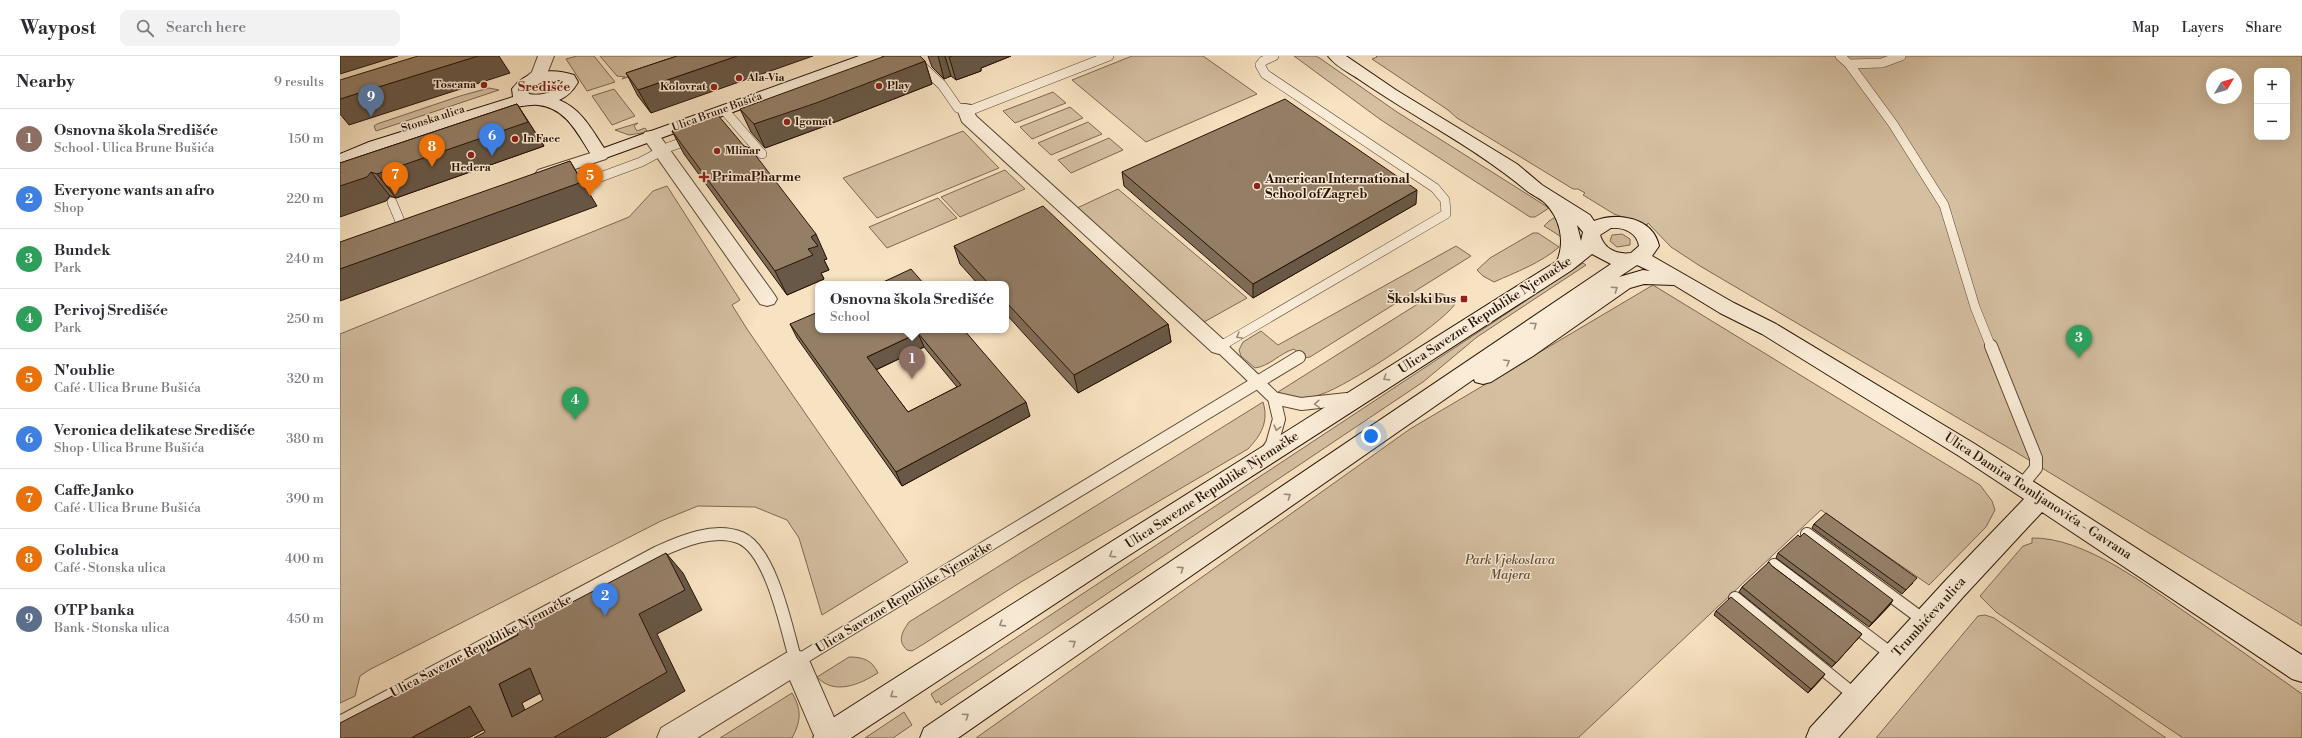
<!DOCTYPE html>
<meta charset="utf-8">
<style>
body{margin:0;font-family:"Libre Bodoni",serif;background:#f2f2f3;color:#2b2b33}
.controls{position:absolute;right:12px;top:12px;display:grid;overflow:hidden;border-radius:8px;box-shadow:0 4px 16px #0002}
.controls button{width:36px;height:36px;display:grid;place-items:center;padding:0;border:0;border-bottom:1px solid #e1e1e2;background:#fff;color:#2b2b33;font:20px sans-serif}
.compass{position:absolute;left:1866px;top:12px;width:36px;height:36px;border-radius:50%;background:#fff;box-shadow:0 4px 16px #0002;rotate:52deg}
.you{position:absolute;left:1031px;top:380px;width:14px;height:14px;margin:-10px;border:3px solid #fff;border-radius:50%;background:#1a73e8;box-shadow:0 0 0 6px #1a73e833}
.badge{display:grid;place-items:center;width:26px;height:26px;border-radius:50%;background:#0f766e;color:#fff;font-size:13px;font-weight:700}
.pin{position:absolute;translate:-50% -33px;filter:drop-shadow(0 1px 2px #0008)}
.pin::after{content:'';position:absolute;top:21px;width:14px;height:12px;background:inherit;clip-path:polygon(0 0,100% 0,50% 100%)}
.popup{position:absolute;left:475px;top:225px;width:194px;height:52px;box-sizing:border-box;display:grid;place-content:center;border-radius:8px;background:#fff;filter:drop-shadow(0 1px 3px #0005);font-size:13px;white-space:nowrap;color:#7c7c81}
.popup b{font-size:15px;color:#2b2b33}
.popup::after{content:'';position:absolute;left:50%;top:100%;margin-left:-8px;border:8px solid transparent;border-top-color:#fff}
.list{margin:0;padding:0;list-style:none}
h2{display:flex;justify-content:space-between;align-items:center;height:52px;margin:0;padding:0 16px;font-size:17px}
h2 small{font-size:13px;font-weight:400;color:#7c7c81}
.list li{display:grid;grid-template-columns:26px 1fr auto;gap:12px;align-items:center;box-sizing:border-box;height:60px;padding:0 16px;border-top:1px solid #e1e1e2}
.list b{display:block;font-size:15px;white-space:nowrap}
.list p{margin:0;font-size:13px;white-space:nowrap;color:#7c7c81}
.list em{font-size:13px;font-style:normal;color:#7c7c81}
.icon{flex:none;width:22px;height:22px;fill:none;stroke:currentColor;stroke-width:2;stroke-linecap:round;stroke-linejoin:round}
.map{position:relative;flex:none;width:1962px;height:682px;overflow:hidden}
header{display:flex;align-items:center;gap:24px;box-sizing:border-box;height:56px;padding:0 20px;background:#fff;border-bottom:1px solid #e1e1e2}
header strong{font-size:19px}
nav{display:flex;gap:22px;margin-inline-start:auto;font-size:14px}
.search{width:280px;height:36px;background:#f2f2f3;display:flex;align-items:center;gap:10px;box-sizing:border-box;padding:0 14px;border-radius:8px;color:#7c7c81;font-size:15px}
main{display:flex}
aside{flex:1;background:#fff}
.map>svg:first-child{display:block}
</style>
<header>
<strong>Waypost</strong>
<div class="search"><svg class="icon" aria-label="search" viewBox="0 0 24 24"><circle cx="10" cy="10" r="6"/><path d="M15 15l6 6"/></svg>Search here</div>
<nav><a>Map</a><a>Layers</a><a>Share</a></nav>
</header>
<main>
<aside>
<h2>Nearby<small>9 results</small></h2>
<ul class="list">
<li><span class="badge" style="background:#8d6e63">1</span><div><b>Osnovna škola Središće</b><p>School · Ulica Brune Bušića</p></div><em>150 m</em></li>
<li><span class="badge" style="background:#3f7fe0">2</span><div><b>Everyone wants an afro</b><p>Shop</p></div><em>220 m</em></li>
<li><span class="badge" style="background:#2e9e5b">3</span><div><b>Bundek</b><p>Park</p></div><em>240 m</em></li>
<li><span class="badge" style="background:#2e9e5b">4</span><div><b>Perivoj Središće</b><p>Park</p></div><em>250 m</em></li>
<li><span class="badge" style="background:#e8710a">5</span><div><b>N'oublie</b><p>Café · Ulica Brune Bušića</p></div><em>320 m</em></li>
<li><span class="badge" style="background:#3f7fe0">6</span><div><b>Veronica delikatese Središće</b><p>Shop · Ulica Brune Bušića</p></div><em>380 m</em></li>
<li><span class="badge" style="background:#e8710a">7</span><div><b>Caffe Janko</b><p>Café · Ulica Brune Bušića</p></div><em>390 m</em></li>
<li><span class="badge" style="background:#e8710a">8</span><div><b>Golubica</b><p>Café · Stonska ulica</p></div><em>400 m</em></li>
<li><span class="badge" style="background:#5c6f8a">9</span><div><b>OTP banka</b><p>Bank · Stonska ulica</p></div><em>450 m</em></li>
</ul>
</aside>
<div class="map">
<svg width="1962" height="682" viewBox="0 0 1962 682">
<rect width="100%" height="100%" fill="#f7e2c1"/>
<filter id="stains"><feTurbulence type="fractalNoise" baseFrequency=".005" numOctaves="4"/><feColorMatrix values="0 0 0 0 .2 0 0 0 0 .09 0 0 0 0 .02 0 0 0 .5 -.17"/></filter>
<radialGradient id="worn" r=".72"><stop offset=".6" stop-color="#630" stop-opacity="0"/><stop offset="1" stop-color="#630" stop-opacity=".3"/></radialGradient>
<path fill="#d4bfa1" stroke="#7e6852" fill-rule="evenodd" d="M237,0H254L275,26L247,35L226,3Z
M260,0H352L282,23L285,21L277,20Z
M792,0H863L917,38L806,86L732,24Z
M954,0H976L981,3L1057,56L1209,152L1195,161H1190L1041,64Z
M1036,0H1962V570L1674,395L1360,210L1331,191L1308,167L1307,169L1274,158L1243,139L1245,137L1238,133H1233L1117,62L1108,54L1032,3L1037,1ZM1917,15H1947V81H1917ZM1872,18H1896V42H1872Z
M149,32L159,34L36,75L34,70L37,68L120,40Z
M274,33L295,60L272,69L252,40Z
M713,36L726,47L675,67L663,55Z
M730,51L743,62L692,83L680,71Z
M748,66L762,78L711,99L698,87Z
M298,67L294,70L297,75L305,72L308,76L289,79L275,74Z
M623,75L659,112L537,162L503,122Z
M769,82L783,94L731,117L718,104Z
M665,114L685,133L620,161L601,141Z
M327,130L400,244L392,249L407,273L568,506L482,559L459,482L447,464L415,451L358,450L321,465L29,614L20,620L15,640L0,647V278L289,161L313,135Z
M778,133L907,242L864,266L737,152Z
M598,142L617,162L547,192L529,171Z
M1217,160L1223,182L1204,170L1209,165Z
M1193,177H1198L1219,191C1201,207 1176,216 1154,226L1143,220L1137,214L1150,202Z
M1282,178L1290,183V189L1277,191L1270,185L1272,179Z
M1116,190L1131,200L970,301L964,302L954,293C940,297 930,310 915,312L901,300L899,294L903,286L921,275L938,289Z
M1243,207L1246,209L1137,281L1083,326L601,649L599,645L596,647L591,638Z
M1313,229L1640,429L1652,445L1655,454L1646,471L1589,529L1481,454L1238,682H636L1070,373Z
M1095,237L1103,238L1115,248C1101,269 1007,330 982,338C966,344 953,343 938,336Z
M923,346C929,366 921,379 908,393L681,526L582,589L572,595L567,594C557,585 562,576 569,566Z
M1692,482C1744,481 1806,529 1848,558C1886,584 1924,611 1962,638V682H1843L1656,556L1640,540L1683,490L1692,487Z
M1645,559L1654,562L1826,682H1536L1638,560Z
M509,601C523,601 532,604 538,617C520,628 495,640 477,621Z
M452,637C462,654 461,665 452,682H380Z
M564,656L572,669L553,682H525Z"/>
<g fill="none" stroke-linecap="round" stroke-linejoin="round">
<g stroke="#5c4633" stroke-width="10">
<path id="lane-far1" d="M571,0L602,29L618,52L631,54L769,0
M1500,0L1509,8L1553,68L1604,149L1635,251L1651,291
M1509,8L1542,7L1561,0
M384,54L422,98
M255,123L301,106L329,91L352,83
M52,146L62,170
M879,291L1106,158L1105,144L1095,132L925,18L920,9L923,5L934,0"/>
</g>
<g stroke="#5c4633" stroke-width="14">
<path id="lane" d="M880,290L934,342L939,363L932,388L926,397
M1651,290L1696,402V412L1682,429
M934,342L961,348L1007,343
M1467,478L1585,565
M1434,509L1554,600
M1395,542L1517,641
M0,666L318,496C342,485 375,471 401,482C432,496 447,575 456,606L959,301"/>
</g>
<g stroke="#5c4633" stroke-width="2">
<path id="street" d="M198,0H214L207,18L195,28H183L181,25L192,16Z
M625,48L631,49L636,60L886,286L890,291L886,296L879,298L872,296L622,66L617,53L619,49Z
M311,75L317,76L434,238L437,243L434,248L427,250L420,248L302,80L305,76Z
M260,94L266,95L269,99L266,103L204,123L198,122L195,118L198,114Z
M456,594L466,597L503,682H475L450,624L357,682H317L321,672L446,597Z"/>
</g>
<g stroke="#291204" stroke-width="2">
<path id="secondary" d="M519,0H542L540,3L260,104L254,103C239,81 228,52 198,49C189,48 179,51 170,52L0,108V98L29,86L173,41L172,33C185,14 213,12 234,19L238,26C233,35 228,40 219,44C241,53 251,72 264,92ZM218,24L222,25C218,37 200,40 189,38L188,34L204,25Z
M988,0H1006L1056,34L1177,108L1202,129L1250,159L1254,165C1277,156 1313,161 1319,190L1312,200L1394,247L1436,268L1635,388L1962,599V626L1952,623L1702,456L1624,540L1498,682H1466L1470,672L1606,524L1684,443L1619,400L1422,278L1380,257L1334,229L1304,228L1290,232L1193,300L1151,326L1143,328L1135,326L1134,323L618,682H580L584,672L1271,208L1252,198L1232,214L777,507L511,682H473L477,672L571,612L1217,205C1226,184 1219,161 1205,147C1200,142 1192,139 1187,135C1136,92 1075,62 1020,24C1010,17 995,10 988,0ZM1237,169L1243,176L1241,185ZM1271,172C1283,171 1297,176 1299,190L1291,197C1277,199 1264,193 1260,179ZM1297,209L1310,215L1303,214L1279,221Z"/>
</g>
<use href="#lane-far1" stroke="#faecd7" stroke-width="9"/>
<use href="#lane" stroke="#faecd7" stroke-width="12"/>
<use href="#street" fill="#faecd7" fill-rule="evenodd"/>
<use href="#secondary" fill="#faecd7" fill-rule="evenodd"/>
</g>
<path fill="#7f6c58" stroke="#291204" fill-rule="evenodd" d="M337,0L311,57L298,40L286,17Z
M588,0H671L641,12V15L616,24L611,20L604,23L592,11Z
M585,5L592,28L485,70L425,92L411,76L400,53Z
M177,48L204,90L56,142L50,140L46,145L0,107Z
M332,75L487,203L484,204L489,214L481,217L484,223L447,239L344,98Z
M782,116L1076,148L913,242L784,130Z
M614,190L828,268L831,286L738,337L666,258V228H638L620,208Z
M450,268L624,274L690,360L562,430L457,282ZM584,291L617,331L568,356L536,314Z
M1474,468L1573,527L1562,538L1472,472Z
M1438,497L1550,549L1529,571L1436,502Z
M1432,510L1522,578L1492,611L1399,536L1402,531Z
M1376,555L1482,622L1468,637L1374,559Z"/>
<path fill="#685847" stroke="#291204" d="M0,0H58L0,18Z
M138,0H159L170,17L9,69L0,58V43Z
M397,0H473L311,57L298,34Z
M598,0H605L611,20L604,23Z
M613,0H671L641,12V15L616,24L609,1Z
M585,5L592,28L485,70L425,92L414,68Z
M177,48L204,90L56,142L37,118Z
M230,105L257,150L0,245V213Z
M31,116L50,140L46,145L0,161V130Z
M1077,134L1076,148L913,242V228Z
M476,178L487,203L484,204L489,214L481,217L484,223L447,239L435,215L468,193L471,181Z
M828,268L831,286L738,337L734,319Z
M578,277L584,291L533,315L527,301Z
M686,346L690,360L562,430L556,416Z
M326,497L343,517L362,554L317,578L345,635L265,682H213L299,558Z
M1553,544L1550,549L1529,571L1532,567Z
M1522,578L1518,582L1492,611L1496,607Z
M190,612L212,631L182,647L195,679L172,661L159,628Z
M1485,618L1482,622L1468,637L1471,633Z
M130,650L154,668L129,682H71Z"/>
<path fill="#947e66" stroke="#291204" fill-rule="evenodd" d="M78,0H138L0,43V24Z
M337,0H397L298,34L286,17Z
M545,0H580L585,5L476,47L414,68L400,53Z
M945,43L1077,134L913,228L782,116Z
M177,48L188,66L37,118L31,116L27,121L0,130V107Z
M377,58L404,90L410,92L476,178L471,181L478,190L468,193L473,199L435,215L332,75Z
M230,105L242,126L0,213V186Z
M703,150L828,268L734,319L666,246V228H649L614,190Z
M571,213L584,228H539Z
M478,256V274H624L686,346L556,416L450,268ZM578,277L621,329L568,356L527,301Z
M1486,457L1577,522L1566,534L1474,468Z
M1464,477L1553,544L1532,567L1438,497L1458,479L1460,481Z
M326,497L345,534L299,558L327,616L213,682H134L145,676L130,650L71,682H0V667L147,591L148,595L178,579L177,575ZM190,612L203,644L172,661L159,628Z
M1429,506L1432,510L1522,578L1496,607L1402,531Z
M1391,541L1485,618L1471,633L1376,555Z"/>
<defs><path id="oneway-chevron" d="M-2-3.5L2.5 0L-2 3.5" fill="none" stroke-width="1.6" stroke-linecap="round" stroke-linejoin="round"/></defs>
<g stroke="#9c8a78">
<use href="#oneway-chevron" transform="translate(1275 233) rotate(-34)"/>
<use href="#oneway-chevron" transform="translate(1194 269) rotate(-35)"/>
<use href="#oneway-chevron" transform="translate(899 280) rotate(150)"/>
<use href="#oneway-chevron" transform="translate(1167 306) rotate(-30)"/>
<use href="#oneway-chevron" transform="translate(1046 322) rotate(148)"/>
<use href="#oneway-chevron" transform="translate(977 348) rotate(176)"/>
<use href="#oneway-chevron" transform="translate(937 372) rotate(105)"/>
<use href="#oneway-chevron" transform="translate(948 440) rotate(-34)"/>
<use href="#oneway-chevron" transform="translate(772 499) rotate(148)"/>
<use href="#oneway-chevron" transform="translate(841 513) rotate(-34)"/>
<use href="#oneway-chevron" transform="translate(662 568) rotate(148)"/>
<use href="#oneway-chevron" transform="translate(733 587) rotate(-34)"/>
<use href="#oneway-chevron" transform="translate(553 639) rotate(146)"/>
<use href="#oneway-chevron" transform="translate(626 660) rotate(-34)"/>
</g>
<g fill="#8f2418" stroke="#faecd7" stroke-width="1.5">
<circle cx="399" cy="22" r="4"/>
<circle cx="144" cy="29" r="4"/>
<circle cx="539" cy="30" r="4"/>
<circle cx="374" cy="31" r="4"/>
<circle cx="447" cy="66" r="4"/>
<circle cx="175" cy="83" r="4"/>
<circle cx="377" cy="95" r="4"/>
<circle cx="131" cy="99" r="4"/>
<path d="M362 115h4v4h4v4h-4v4h-4v-4h-4v-4h4z"/>
<circle cx="917" cy="130" r="4"/>
<rect x="1120" y="239" width="8" height="8" rx="2"/>
</g>
<g text-anchor="middle" dominant-baseline="central" stroke-width="3" stroke-linejoin="round" paint-order="stroke">
<g font-size="11" font-weight="bold" fill="#291204" stroke="#faecd7" text-anchor="start">
<text x="407" y="22">Ala-Via</text>
<text x="136" y="29" text-anchor="end">Toscana</text>
<text x="547" y="30">Play</text>
<text x="366" y="31" text-anchor="end">Kolovrat</text>
<text x="455" y="66">Igomat</text>
<text x="183" y="83">In Face</text>
<text x="385" y="95">Mlinar</text>
<text x="131" y="112" text-anchor="middle">Hedera</text>
</g>
<g font-size="11" fill="#291204" stroke="#faecd7">
<text transform="translate(377 56) rotate(-20)">Ulica Brune Bušića</text>
<text transform="translate(93 63) rotate(-18)">Stonska ulica</text>
</g>
<g font-size="13" font-weight="bold" fill="#7a1f14" stroke="#faecd7">
<text x="204" y="31">Središće</text>
</g>
<g font-size="13" font-weight="bold" fill="#291204" stroke="#faecd7" text-anchor="start">
<text x="372" y="121">PrimaPharme</text>
<text x="925" y="123">American International<tspan x="925" dy="15">School of Zagreb</tspan></text>
<text x="1116" y="243" text-anchor="end">Školski bus</text>
</g>
<g font-size="13" fill="#291204" stroke="#faecd7">
<text transform="translate(1145 259) rotate(-33)">Ulica Savezne Republike Njemačke</text>
<text transform="translate(872 434) rotate(-33)">Ulica Savezne Republike Njemačke</text>
<text transform="translate(1698 440) rotate(33)">Ulica Damira Tomljanovića - Gavrana</text>
<text transform="translate(564 541) rotate(-31)">Ulica Savezne Republike Njemačke</text>
<text transform="translate(1589 561) rotate(-48)">Trumbićeva ulica</text>
<text transform="translate(141 590) rotate(-28)">Ulica Savezne Republike Njemačke</text>
</g>
<g font-size="13" font-style="italic" fill="#654f3b" stroke="#faecd7">
<text x="1170" y="504">Park Vjekoslava<tspan x="1170" dy="15">Majera</tspan></text>
</g>
</g>
<rect width="100%" height="100%" filter="url(#stains)"/>
<rect width="100%" height="100%" fill="url(#worn)"/>
</svg>
<div class="controls">
<button>+</button>
<button>−</button>
</div>
<svg class="compass" viewBox="-18 -18 36 36"><path d="M0-13l5 13h-10z" fill="#e53935"/><path d="M0 13l5-13h-10z" fill="#7c7c81"/></svg>
<div class="you"></div>
<div class="pin badge" style="left:572px;top:323px;background:#8d6e63">1</div>
<div class="popup"><b>Osnovna škola Središće</b>School</div>
<div class="pin badge" style="left:265px;top:560px;background:#3f7fe0">2</div>
<div class="pin badge" style="left:1739px;top:302px;background:#2e9e5b">3</div>
<div class="pin badge" style="left:235px;top:364px;background:#2e9e5b">4</div>
<div class="pin badge" style="left:250px;top:140px;background:#e8710a">5</div>
<div class="pin badge" style="left:152px;top:100px;background:#3f7fe0">6</div>
<div class="pin badge" style="left:55px;top:139px;background:#e8710a">7</div>
<div class="pin badge" style="left:92px;top:111px;background:#e8710a">8</div>
<div class="pin badge" style="left:31px;top:61px;background:#5c6f8a">9</div>
</div>
</main>
